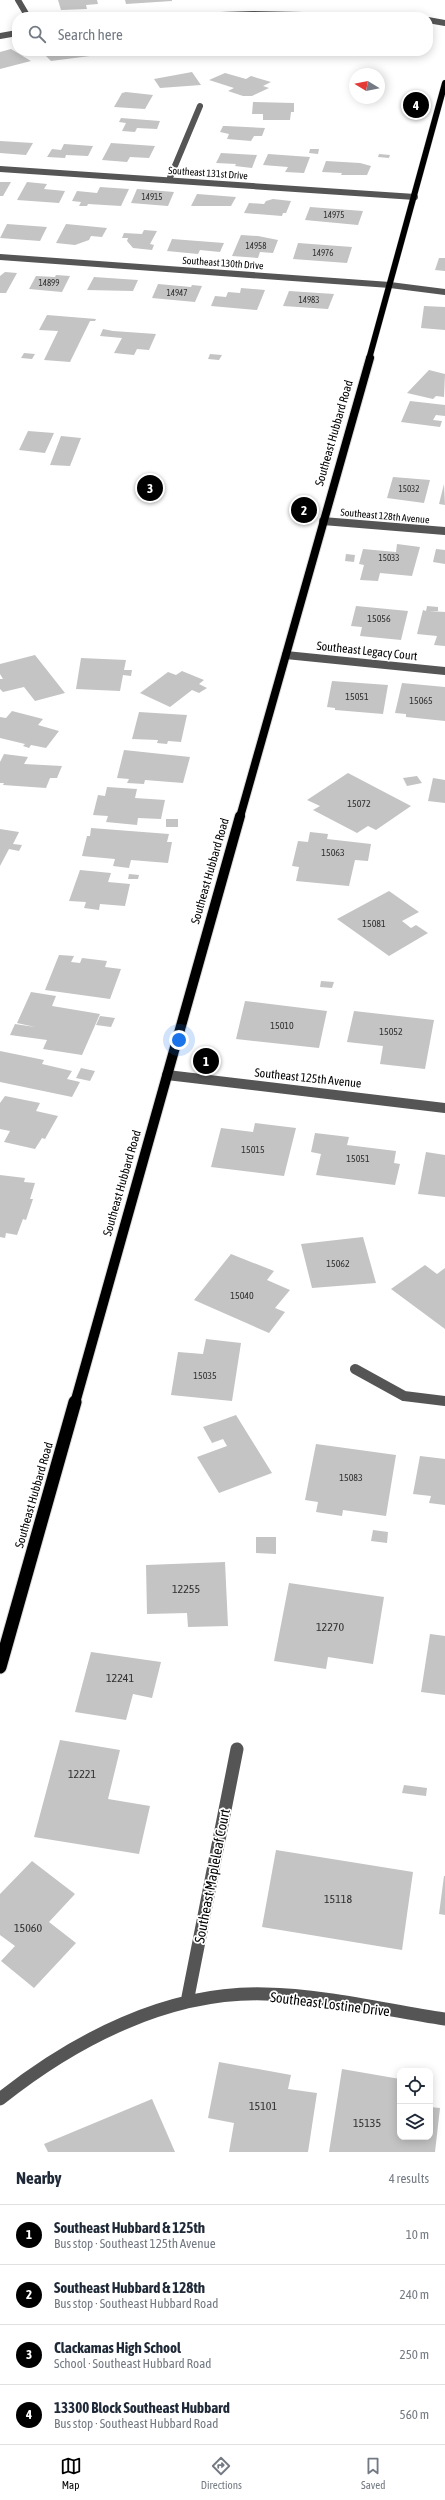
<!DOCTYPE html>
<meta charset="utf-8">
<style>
body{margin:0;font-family:"Asap Condensed",sans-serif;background:#f6f6f7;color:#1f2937}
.controls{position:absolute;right:12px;bottom:12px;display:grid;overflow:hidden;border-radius:8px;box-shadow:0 2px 10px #0003}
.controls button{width:36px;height:36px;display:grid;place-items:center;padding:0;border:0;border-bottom:1px solid #e0e1e3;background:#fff;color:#1f2937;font:20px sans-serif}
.compass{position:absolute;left:349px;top:68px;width:36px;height:36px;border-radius:50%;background:#fff;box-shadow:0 2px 10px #0003;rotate:280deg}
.you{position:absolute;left:179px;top:1040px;width:14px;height:14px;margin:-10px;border:3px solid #fff;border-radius:50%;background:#1a73e8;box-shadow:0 0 0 6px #1a73e833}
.badge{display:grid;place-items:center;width:26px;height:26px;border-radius:50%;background:#000;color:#fff;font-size:13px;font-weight:700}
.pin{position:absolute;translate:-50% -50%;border:2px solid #fff;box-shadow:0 1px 4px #0006}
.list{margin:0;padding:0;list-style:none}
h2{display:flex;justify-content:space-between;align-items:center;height:52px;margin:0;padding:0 16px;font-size:17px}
h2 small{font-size:13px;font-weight:400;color:#747a83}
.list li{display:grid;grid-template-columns:26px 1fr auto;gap:12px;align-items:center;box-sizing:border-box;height:60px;padding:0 16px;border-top:1px solid #e0e1e3}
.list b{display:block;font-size:15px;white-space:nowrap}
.list p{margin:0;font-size:13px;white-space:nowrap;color:#747a83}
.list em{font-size:13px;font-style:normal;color:#747a83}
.icon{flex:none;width:22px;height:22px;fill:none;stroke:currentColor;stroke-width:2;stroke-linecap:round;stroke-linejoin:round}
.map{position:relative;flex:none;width:445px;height:2152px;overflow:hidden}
.search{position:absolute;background:#fff;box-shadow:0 2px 10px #0003;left:12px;right:12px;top:12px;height:44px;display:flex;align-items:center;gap:10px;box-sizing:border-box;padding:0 14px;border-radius:16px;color:#747a83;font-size:15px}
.sheet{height:292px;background:#fff}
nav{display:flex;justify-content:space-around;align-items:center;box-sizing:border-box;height:56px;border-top:1px solid #e0e1e3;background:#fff;font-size:11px;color:#747a83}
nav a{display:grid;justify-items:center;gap:2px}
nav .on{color:#000}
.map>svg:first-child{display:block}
</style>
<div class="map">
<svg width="445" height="2152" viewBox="0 0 445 2152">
<rect width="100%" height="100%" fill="#fff"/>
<path fill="#c4c4c4" d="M58,0H97L98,4L86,5L87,9L61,10Z
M125,0H172V1L126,4Z
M11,49L31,61L0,69V52Z
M41,51H86L90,56L51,61Z
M192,72L201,85L160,88L154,79Z
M225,73L246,79L251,76L271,82L263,86L269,88L252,96H243L228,91L234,88L209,80Z
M126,92L153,95L145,109L114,107L122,93Z
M253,102L294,103V112H291L290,120H263V114H252Z
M121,118L160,121L157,129L137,128L135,132L122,131L126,123L119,122Z
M223,126H226L265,128L262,136H254L251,141L227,139L229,134L220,132Z
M0,141L33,143L26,155L0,153Z
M111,143L155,146L149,158L130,157L127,162L102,160Z
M64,144L93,146L88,156L66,155L65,158L47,157L52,149L61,150Z
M310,149H319L318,154L309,153Z
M221,153L257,155L252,168L235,166L236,164L216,163Z
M268,154L310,157L304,173L285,172L288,167L263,165Z
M379,154L390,155L389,158L378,157Z
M326,161L360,163L371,166L367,175H341L342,173L322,172Z
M0,182H11L3,196H0Z
M27,182L47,184L44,189L65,191L59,203L17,200Z
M100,187L129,189L121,206L88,204L87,206H79L81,202L72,201L77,191L97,193Z
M137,189L174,192L168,206L131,203Z
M197,194L236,197L231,206H191Z
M273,199L291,201L286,213H283L282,216L244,213L249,203L264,204L266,201Z
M310,207L363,211L358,225L305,220Z
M7,224L47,227L40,241L0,238Z
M66,224L107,228L102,237L91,236L89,240L75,245L56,243Z
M144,230L157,231L150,244L154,245L152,250L133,248L127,241L128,238H122L124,233L142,234Z
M241,235L258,236L278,240L273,253L260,252L258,258L232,256Z
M172,239L224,243L220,252L200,250L198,254L167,251Z
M298,243L352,247L347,263L293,259Z
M439,258H445V271L435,270Z
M5,272L17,273L6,293H0V276Z
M56,275L70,276L62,292L29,289L36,276L55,277Z
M94,277L138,280L133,291L87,290Z
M158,284L191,287L192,285L202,286L195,302L152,298Z
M241,288L265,290L257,310L211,306L215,296L226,297L228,292L240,293Z
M289,291L334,294L328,309L283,306Z
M424,306L445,307V330L421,328Z
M47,315L96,319L95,321H90L70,362L44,360L58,331L39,330Z
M103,329L113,331L156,334L149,350L137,349L134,355L114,353L122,338L100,336Z
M24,353L35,354L32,359L21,358Z
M210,354L222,355L219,360L208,359Z
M429,370L445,374L444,397L436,396L433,399L407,393Z
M410,401L445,405V416L436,415L433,420L442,421L440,427L401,422Z
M28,431L54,433L45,453L19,450Z
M61,436L81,438L70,466L50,465Z
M393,477L430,480L424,503L387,498Z
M444,484L445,505L439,504Z
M397,544L420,547L412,576L380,573L378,581L360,580L364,565L359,564L363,549L396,552Z
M436,549L445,550V564L433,562Z
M346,554L355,555L354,562L345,561Z
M356,606L408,611L401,640L360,636L362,627L351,626Z
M427,606L438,607V611H429L445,612V646L434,645L437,636L417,634L423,610L426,611Z
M35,655L65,693L35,701L24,687L3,692L0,689V679H3L0,674V664Z
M81,658L126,660L124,670H132L131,676L123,675L120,691L76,689Z
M182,671L204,680L199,684L207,688L199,693L192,690L170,707L140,693L168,672L176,675Z
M332,681L388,685L383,714L335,710V708L327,707Z
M402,683L445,687V721L406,717V714L395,713Z
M12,711L43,719L38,725L59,731L46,748L31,745L29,748L23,746L25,744L0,738V717L6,718Z
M139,712L187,715L181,742L168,741L167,744L157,743L158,740L132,739Z
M124,750L190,757L183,783L145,780L144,784L127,783L129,779L117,778Z
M4,754L28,757L24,764L62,766L57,778H50L46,788L3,785L4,783H0V762Z
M348,773L411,806L376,830L368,826L357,833L313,810L320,806L307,800Z
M417,776L422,783L407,786L403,778Z
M433,778L445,780V803L428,801Z
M107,787L137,789L135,798L165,800L161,819L138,818L137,825L106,822L108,816L93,815L98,795L105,796Z
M166,819H178V827H166Z
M91,828L169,834L167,842H172L168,863L131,860L129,868L113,866L115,859L82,856L87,836H90Z
M0,829L19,832L13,844L22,845L19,851L9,849L0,866Z
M310,832L328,834L327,839L371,844L368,861L355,860L349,886L296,881L299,867L292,866L298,841L308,842Z
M80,870L111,873L108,882L130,884L125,906L100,904L99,910L84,908L86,902L69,901Z
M129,874L139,875L138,879H128Z
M389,891L419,912L402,921L411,928L416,925L428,933L389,956L337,919Z
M59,955L74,956L71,962L80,963L82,958L107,961L105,967L121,969L110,999L45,990Z
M321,981L334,982L332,988L320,987Z
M31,992L56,996L52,1006L100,1014L82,1055L43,1049L47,1040L10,1035L15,1024L35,1027L17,1023Z
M245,1001L327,1011L319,1048L236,1039Z
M354,1011L434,1020L425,1069L380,1064L383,1046L347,1042Z
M100,1016L115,1018L111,1027L96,1025Z
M0,1051L44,1060L42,1064L72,1071L67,1079L80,1082L72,1097L0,1082Z
M81,1068L95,1071L90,1081L76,1078Z
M5,1096L40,1103L36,1111L58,1116L45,1139L42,1138L35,1149L4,1142L10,1131L0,1129V1103Z
M255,1123L296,1128L284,1176L211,1167L221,1128L253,1132Z
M315,1133L349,1137L347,1145L396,1151L394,1163L400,1164L395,1185L316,1175L321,1154L311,1152Z
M426,1152L445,1155V1197L418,1194Z
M0,1175L25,1178L24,1182L35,1183L30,1199H33L26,1220L23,1219L17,1235L6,1233L5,1238L0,1237Z
M363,1237L376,1283L312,1288L301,1244Z
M231,1254L274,1271L267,1280L290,1290L275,1308L285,1312L269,1333L194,1300Z
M425,1265L437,1274L445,1268V1329L391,1289Z
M206,1339L241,1343L232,1401L171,1395L178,1352L203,1354Z
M236,1415L272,1473L219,1493L197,1457L227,1446L223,1439L212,1443L203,1427Z
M316,1444L396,1455L386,1516L343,1510L342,1516L316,1512L318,1502L305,1500Z
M420,1456L445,1459V1505L429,1503L431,1496L413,1494Z
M373,1530L388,1532L387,1543L371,1541Z
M256,1537H276V1554L256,1553Z
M225,1562L228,1626L188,1627L187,1613L147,1614L146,1565Z
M289,1583L384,1597L373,1664L328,1657L326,1669L274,1661Z
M430,1634L445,1636V1695L421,1692Z
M91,1652L161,1662L152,1698L133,1694L126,1720L75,1712Z
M60,1740L120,1750L108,1799L150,1806L139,1854L34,1837Z
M404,1785L427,1788L426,1796L402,1793Z
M276,1850L413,1872L402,1950L262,1927Z
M32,1861L75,1894L49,1922L76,1943L34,1988L1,1961L15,1946L0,1935V1894Z
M444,1876H445V1915L439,1914Z
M219,2062L291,2075L288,2089L317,2093L308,2152H229L234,2123L208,2118Z
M342,2069L400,2079V2137H430V2107L440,2108L435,2152H329Z
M152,2099L175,2152H48L44,2144Z"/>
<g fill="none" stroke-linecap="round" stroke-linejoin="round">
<g stroke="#dbdbdb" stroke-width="7">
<path id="major-far3" d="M369,359L445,83"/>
</g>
<g stroke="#dbdbdb" stroke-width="10">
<path id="major-far2" d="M240,817L370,358"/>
</g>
<g stroke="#dbdbdb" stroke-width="12">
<path id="major-far1" d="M75,1403L240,816"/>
</g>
<g stroke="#dbdbdb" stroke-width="15">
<path id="major" d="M0,1667L75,1402"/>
</g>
<path stroke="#555" stroke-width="6" d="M18,0L28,17
M155,17L253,14L401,17
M428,20L445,23
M0,36L17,33
M0,169L415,197
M169,180L200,106
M0,257L390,285L445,292"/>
<path stroke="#555" stroke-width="8" d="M323,521L445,531
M286,655L445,671"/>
<path stroke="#555" stroke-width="10" d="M167,1075L445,1108
M355,1369L404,1396L445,1401"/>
<path stroke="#555" stroke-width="13" d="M187,2002L237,1749
M0,2099C74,2040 168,1991 265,1994C325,1995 385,2010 445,2019"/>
<use href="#major-far3" stroke="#000" stroke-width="6"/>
<use href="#major-far2" stroke="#000" stroke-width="8"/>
<use href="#major-far1" stroke="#000" stroke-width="10"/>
<use href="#major" stroke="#000" stroke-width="13"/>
</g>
<g text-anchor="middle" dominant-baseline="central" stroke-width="3.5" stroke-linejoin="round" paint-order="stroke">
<g font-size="9" fill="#313131">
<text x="152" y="197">14915</text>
<text x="334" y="215">14975</text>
<text x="256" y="246">14958</text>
<text x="323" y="253">14976</text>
<text x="49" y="283">14899</text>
<text x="177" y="293">14947</text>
<text x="309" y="300">14983</text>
<text x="409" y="489">15032</text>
<text x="389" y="558">15033</text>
</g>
<g font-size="10" fill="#000" stroke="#fff">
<text transform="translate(208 173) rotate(4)">Southeast 131st Drive</text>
<text transform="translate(223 263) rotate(4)">Southeast 130th Drive</text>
<text transform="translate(385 516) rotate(5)">Southeast 128th Avenue</text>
</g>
<g font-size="10" fill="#313131">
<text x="379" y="618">15056</text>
<text x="357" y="696">15051</text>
<text x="421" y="700">15065</text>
<text x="359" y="803">15072</text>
<text x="333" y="852">15063</text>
<text x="374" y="923">15081</text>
<text x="282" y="1025">15010</text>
<text x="391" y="1031">15052</text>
<text x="253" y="1149">15015</text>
<text x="358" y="1158">15051</text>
<text x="338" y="1263">15062</text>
<text x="242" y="1295">15040</text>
<text x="205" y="1375">15035</text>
<text x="351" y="1477">15083</text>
</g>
<g font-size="12" fill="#000" stroke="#fff">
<text transform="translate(334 433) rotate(-74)">Southeast Hubbard Road</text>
<text transform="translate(367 651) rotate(6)">Southeast Legacy Court</text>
<text transform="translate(210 871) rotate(-74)">Southeast Hubbard Road</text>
<text transform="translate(308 1078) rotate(6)">Southeast 125th Avenue</text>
<text transform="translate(122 1183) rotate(-74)">Southeast Hubbard Road</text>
<text transform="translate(34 1495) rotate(-74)">Southeast Hubbard Road</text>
</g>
<g font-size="12" fill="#313131">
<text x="186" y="1589">12255</text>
<text x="330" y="1627">12270</text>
<text x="120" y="1678">12241</text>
<text x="82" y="1774">12221</text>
<text x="338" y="1899">15118</text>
<text x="28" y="1928">15060</text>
<text x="263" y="2106">15101</text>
<text x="367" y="2123">15135</text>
</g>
<g font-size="14" fill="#000" stroke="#fff">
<text transform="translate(212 1876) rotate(-79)">Southeast Mapleleaf Court</text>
<text transform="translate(330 2004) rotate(7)">Southeast Lostine Drive</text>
</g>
</g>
</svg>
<div class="controls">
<button><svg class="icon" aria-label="locate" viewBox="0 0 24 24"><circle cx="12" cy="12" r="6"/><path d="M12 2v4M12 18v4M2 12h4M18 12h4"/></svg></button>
<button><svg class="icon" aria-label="layers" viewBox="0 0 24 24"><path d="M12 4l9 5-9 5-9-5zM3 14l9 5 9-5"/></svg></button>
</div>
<svg class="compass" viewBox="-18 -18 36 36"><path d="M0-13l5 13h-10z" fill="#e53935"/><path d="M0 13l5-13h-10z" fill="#747a83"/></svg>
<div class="you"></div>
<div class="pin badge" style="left:206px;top:1061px">1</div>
<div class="pin badge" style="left:304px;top:510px">2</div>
<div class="pin badge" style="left:150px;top:488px">3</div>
<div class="pin badge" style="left:416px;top:105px">4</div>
<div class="search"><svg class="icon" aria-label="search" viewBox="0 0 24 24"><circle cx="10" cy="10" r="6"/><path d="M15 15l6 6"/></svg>Search here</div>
</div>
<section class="sheet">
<h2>Nearby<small>4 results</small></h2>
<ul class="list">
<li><span class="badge">1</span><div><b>Southeast Hubbard &amp; 125th</b><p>Bus stop · Southeast 125th Avenue</p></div><em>10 m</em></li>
<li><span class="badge">2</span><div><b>Southeast Hubbard &amp; 128th</b><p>Bus stop · Southeast Hubbard Road</p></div><em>240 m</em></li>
<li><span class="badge">3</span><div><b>Clackamas High School</b><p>School · Southeast Hubbard Road</p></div><em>250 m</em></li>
<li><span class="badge">4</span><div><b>13300 Block Southeast Hubbard</b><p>Bus stop · Southeast Hubbard Road</p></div><em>560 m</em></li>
</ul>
</section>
<nav>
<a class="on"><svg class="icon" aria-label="map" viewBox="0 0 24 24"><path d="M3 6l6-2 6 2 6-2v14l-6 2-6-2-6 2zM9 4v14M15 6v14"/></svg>Map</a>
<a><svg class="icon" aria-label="directions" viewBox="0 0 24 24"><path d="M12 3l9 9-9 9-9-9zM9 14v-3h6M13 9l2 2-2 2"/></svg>Directions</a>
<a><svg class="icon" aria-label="saved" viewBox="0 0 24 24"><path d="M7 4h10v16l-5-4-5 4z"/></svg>Saved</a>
</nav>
